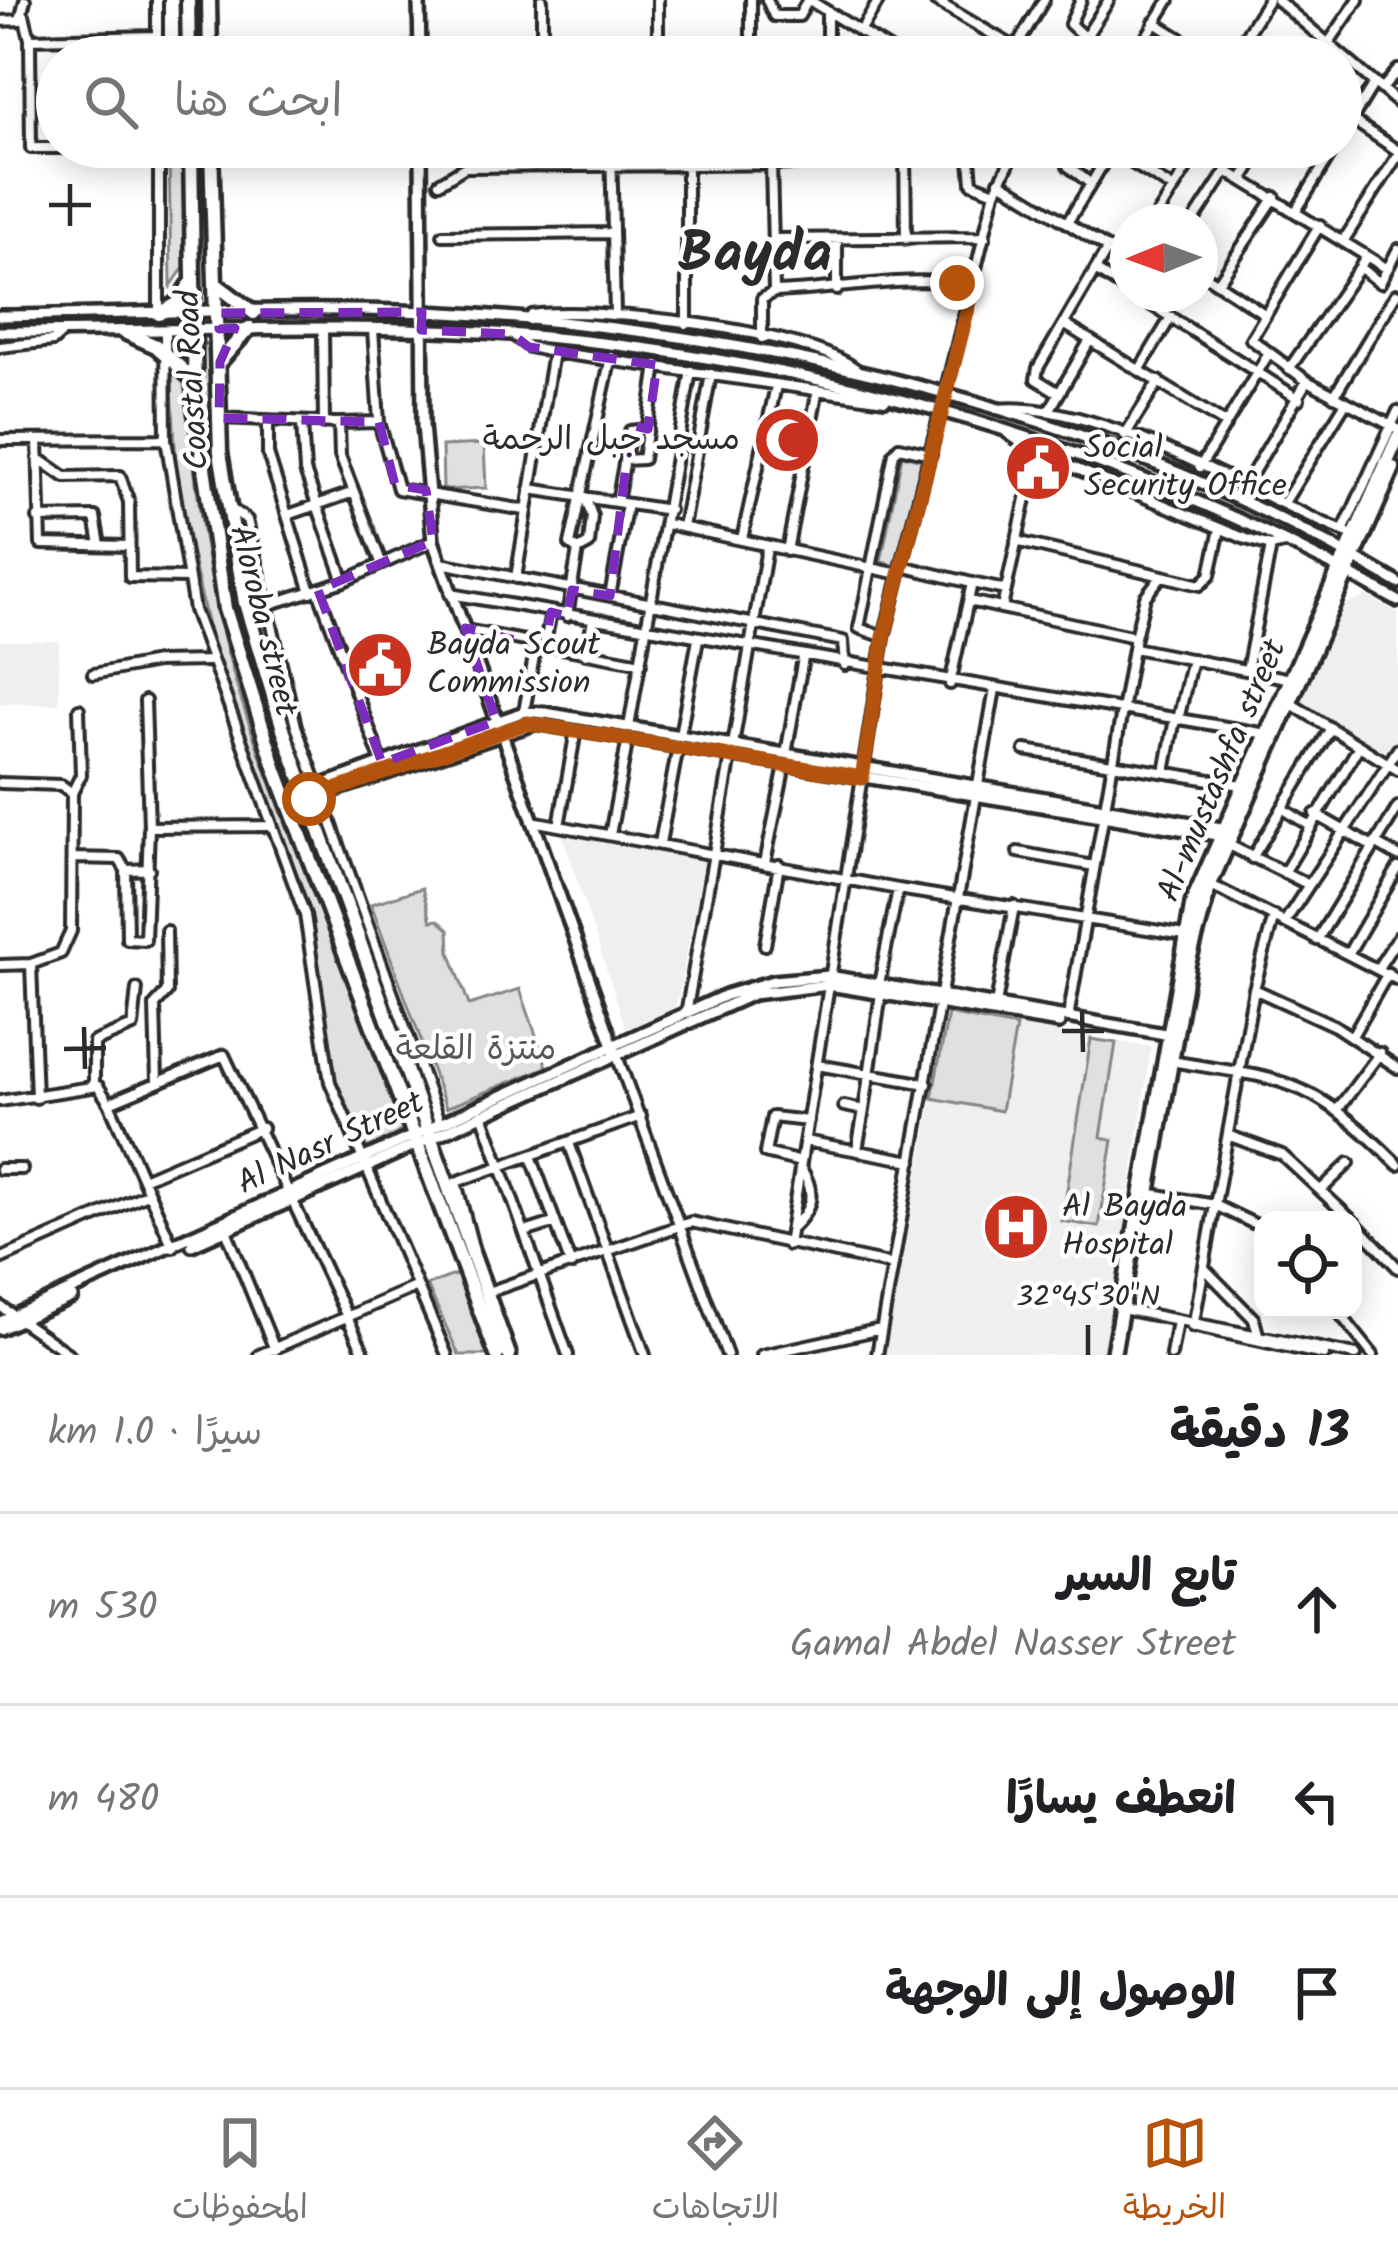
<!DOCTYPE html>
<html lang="ar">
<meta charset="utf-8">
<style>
body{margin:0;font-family:Kalam,"Playpen Sans Arabic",sans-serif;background:#f2f2f2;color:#202124;direction:rtl}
.controls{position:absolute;right:36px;bottom:36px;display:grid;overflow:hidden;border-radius:24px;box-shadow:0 6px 30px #0003}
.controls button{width:108px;height:108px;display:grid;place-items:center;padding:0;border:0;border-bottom:3px solid #e0e0e0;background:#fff;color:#202124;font:60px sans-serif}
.compass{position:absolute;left:1110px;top:204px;width:108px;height:108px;border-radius:50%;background:#fff;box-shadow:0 6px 30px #0003;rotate:269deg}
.stop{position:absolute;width:36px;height:36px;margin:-27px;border:9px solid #b45309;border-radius:50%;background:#fff}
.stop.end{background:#b45309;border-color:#fff;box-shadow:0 3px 12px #0008}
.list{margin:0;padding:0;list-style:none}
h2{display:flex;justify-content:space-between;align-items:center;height:156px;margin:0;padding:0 48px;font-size:51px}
h2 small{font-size:39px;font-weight:400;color:#757577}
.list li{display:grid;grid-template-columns:78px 1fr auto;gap:36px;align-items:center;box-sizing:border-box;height:192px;padding:0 48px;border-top:3px solid #e0e0e0}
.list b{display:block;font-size:45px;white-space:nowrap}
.list p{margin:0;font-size:39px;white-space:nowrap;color:#757577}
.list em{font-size:39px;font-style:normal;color:#757577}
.icon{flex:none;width:66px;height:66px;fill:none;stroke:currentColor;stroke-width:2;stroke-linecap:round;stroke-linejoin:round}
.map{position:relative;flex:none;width:1398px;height:1355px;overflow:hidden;direction:ltr}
.search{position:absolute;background:#fff;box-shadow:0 6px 30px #0003;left:36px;right:36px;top:36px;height:132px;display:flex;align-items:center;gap:30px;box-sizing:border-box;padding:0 42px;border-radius:66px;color:#757577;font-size:45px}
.sheet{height:732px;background:#fff}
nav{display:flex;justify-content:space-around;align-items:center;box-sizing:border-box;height:168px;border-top:3px solid #e0e0e0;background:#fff;font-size:33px;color:#757577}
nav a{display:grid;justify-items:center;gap:6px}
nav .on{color:#b45309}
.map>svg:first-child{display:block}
</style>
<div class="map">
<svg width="1398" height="1355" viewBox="0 0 1398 1355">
<rect width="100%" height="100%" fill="#fff"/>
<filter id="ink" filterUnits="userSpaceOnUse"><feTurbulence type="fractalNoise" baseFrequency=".00833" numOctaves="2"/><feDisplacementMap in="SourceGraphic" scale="24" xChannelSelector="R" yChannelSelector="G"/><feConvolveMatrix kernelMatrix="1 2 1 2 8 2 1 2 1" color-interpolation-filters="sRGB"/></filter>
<g filter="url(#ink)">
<path fill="#efefef" d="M1367,596L1398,613V744L1386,757L1300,702L1343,605Z
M0,641H59V704H0Z
M561,831L705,856L676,1007L626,1029Z
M948,1014L1151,1047L1105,1355H885Z"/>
<path fill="#e0e0e0" stroke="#868686" stroke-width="3" d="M169,147H183L184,267L171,286Z
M207,343L229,534L250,645L284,750L279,759C249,668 222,578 210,483C204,437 204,390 201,345Z
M171,368L183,378C196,486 208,598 242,702C289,847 356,984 402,1130L369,1152L329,1068L313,922L216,663L177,486Z
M484,444L486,488L443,490L442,446Z
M902,455L923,460L895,565L881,562Z
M422,888L431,921L438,920L449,930L450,952L469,1005L520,989L547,1067L446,1108L371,904Z
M948,1014L1016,1027L1001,1111L932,1098Z
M1091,1039L1116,1043L1101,1137L1113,1140L1099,1227L1062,1221Z
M457,1274L487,1355H459L427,1285Z"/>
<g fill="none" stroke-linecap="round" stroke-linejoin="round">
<g stroke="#2b2b2b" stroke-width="16">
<path id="minor" d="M157,0V57
M542,0V57
M658,0V57
M767,0L774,16H799L808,0
M809,0L902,57
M934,0L1016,48
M1081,0L1070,24L1085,38
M1277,0L1398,103
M24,15L30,39L157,36
M0,21L20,20L25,0
M1154,22L1210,57
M860,32L879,0
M30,39L31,148H159
M1239,47L1254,57
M751,57V0
M827,57V11
M1010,57L1044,0
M1073,57L1109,0
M1134,57L1169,0
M1232,57L1268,0
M1319,57L1358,0
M1382,89L1398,70
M1351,119L1398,151
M1341,137L1374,83
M532,147V166
M611,147L615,314
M751,147V163
M905,147L906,239
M969,147L972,183L995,192
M1077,147L1068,166L1091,184L1111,150
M1231,147L1254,161L1263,147
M159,148V313
M1109,149L1174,189
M1226,171L1242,180L1254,161
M1151,175L1169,147
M1242,180L1386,268
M999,181L1067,223L1091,184
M439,183L465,167L820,164L827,160V147
M1296,211L1335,147
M1153,222L1200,147
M1193,222L1239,151
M1067,223L1128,261
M1320,225L1251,339L1307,381L1398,429
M443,235L613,233
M773,239L985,237
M837,239V290
M1344,240L1398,155
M1366,257L1360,267L1380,283L1398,249
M1095,270L1128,291
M1200,272L1263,313
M1218,283L1275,197
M774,292C842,290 905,274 974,285
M1133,294L1145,301
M1149,294L1145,301L1299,399
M529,320L532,315C597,306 807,330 856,369
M687,324V164
M1064,324L1226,424
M323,329L324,423
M373,329L379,422L398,489L525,510
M165,333L166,439L194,610L305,915L330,1082L447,1355
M513,335L529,347L553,352L885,400
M762,338V299L774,292L771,163
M0,347L53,341L63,332
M1140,369L1171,317
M1289,369L1360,267
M1059,393L1036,379L1038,368L1108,248
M1334,396L1396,294
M997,409C1098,399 1249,493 1343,531
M1049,411L1090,340
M219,418L339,423L340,456L381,562
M268,421V454L311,592
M302,423L305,471L344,581
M339,423L379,422
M1007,433L1031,450L1246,539L1271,546L1284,543
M1125,435L1159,381
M0,440L166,439
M38,440L41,544L128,546
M38,458L65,477L120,476L129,502L130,577L187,578
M624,460L643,459L657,365
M1200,467L1269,353
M1246,484L1307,381
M530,489L669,510
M617,502L630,431L648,429
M1284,503L1346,402
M230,508L247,520L296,726L440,1124
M288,515L354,492
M38,518L95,517L100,545
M667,524L899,574
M683,527L711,374
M1353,535L1343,531L1398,411
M742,539L776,386
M1016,541L1200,585L1210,575L1220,529
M578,550L589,544L592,516L585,497
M787,551L817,394
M441,563L843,641L845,665
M902,566L972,583
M516,578L553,352
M318,590L382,763
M450,594L1267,734
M610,596L627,504
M969,601L1135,637
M264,606L344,581L433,541
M1002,608L1031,476V450
M567,616L578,550L570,544L611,357
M466,630L641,663
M884,637L859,628L894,453L899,447L931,454
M544,647L551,613
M1134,648L1291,679
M586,654L593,620
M1247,670L1271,546
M93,674L157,662L208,661
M950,684L972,583L1005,590
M1290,703L1398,770
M524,712L536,645
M1178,720L1192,659
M629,727L691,371
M680,735L698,639
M733,745L767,548
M1025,750L1242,785
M786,754L803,658
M1165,772L1175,719
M0,783L61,785L72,793L71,931L61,953L31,964
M72,793L81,775L79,709
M1282,808L1310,826
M1315,814L1373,847
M532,821L898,889L1191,936
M559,826L576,730
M149,827L269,826
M610,835L628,738
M660,843L678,747
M1375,843L1398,856
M1227,844L1309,885
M1018,852L1094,866
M72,858L119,859L126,870L149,869
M1252,858L1331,728
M765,863L785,765
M126,870L127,939L145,940L149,827L145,701
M1284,873L1359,746
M1207,883L1398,980
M1284,923L1398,749
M1317,940L1398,807
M765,945L779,865
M1348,954L1398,868
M0,965L31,964L36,1098
M1378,968L1398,937
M879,984L898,889
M1254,989L1335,1026L1398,1068
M996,1004L1014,906
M686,1014L731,756
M1068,1018L1135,637L1145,597L1159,579
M1352,1036L1388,973
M617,1056L727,1355
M1170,1061C1288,1080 1310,1077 1398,1165
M817,1065L927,1084
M157,1082L155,1005L167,992L166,931
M94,1086V1042L133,1026L137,989
M0,1101L98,1086L109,1103
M844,1106L864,1110L881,993
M1338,1109L1380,1053
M482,1114L568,1355
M1230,1136L1282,1155L1352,1220
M805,1141L912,1161
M569,1143L645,1355
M857,1150L864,1110
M531,1156L571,1265
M801,1162L765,1153L772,1117L808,1121
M0,1169H22
M143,1179L262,1128
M1321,1190L1349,1163
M1141,1192L1215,1205L1263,1228
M1353,1221L1398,1268
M791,1229C813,1209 817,1192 800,1167
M226,1230L275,1350
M525,1232L553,1223
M788,1245L884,637L995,192L1017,147
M173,1247L109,1103L224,1055L365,1355
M474,1251L456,1182L641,1116
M0,1259L149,1193
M1205,1269L1254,1319L1258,1334
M488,1292L691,1222L893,1265
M0,1306L70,1355
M1127,1310L1356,1355
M1337,1310L1373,1355
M1192,1326L1324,1355
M1193,1327L1254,989L1274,916
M259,1355L415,1287
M762,1355L881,1329
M877,1355L995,689
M1171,1355L1177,1321"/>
</g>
<g stroke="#2b2b2b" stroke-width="18">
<path id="tertiary" d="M419,0L420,57
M421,147L423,425L433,541L615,1051
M0,316C142,314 285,306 427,312C759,328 1111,411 1398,583
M0,332C169,332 339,322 509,334C817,357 1129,448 1398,601
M306,791L524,712L545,713L1227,829
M309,799L537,723L1223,836
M192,1245L753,994L829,985L1059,1023
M0,1322L726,995L773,981L829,976L1171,1035
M0,1329L72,1297"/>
</g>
<g stroke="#2b2b2b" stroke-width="21">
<path id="primary" d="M1149,1188L1188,964L1210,884L1393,468
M1113,1355L1193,901L1398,437"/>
</g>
<g stroke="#2b2b2b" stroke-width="21">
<path id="trunk" d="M188,0L189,57
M209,0L210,57
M191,147L195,407L225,609L276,770L497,1355
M211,147L220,452L245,603L284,732L509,1355
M217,285L254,313
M159,314L177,304L190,285
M124,332L156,346L193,379
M220,361L249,328"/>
</g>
<use href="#minor" stroke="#fff" stroke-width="8"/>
<use href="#tertiary" stroke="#fff" stroke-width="9"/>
<use href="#primary" stroke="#fff" stroke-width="12"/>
<use href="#trunk" stroke="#fff" stroke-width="12"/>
</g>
</g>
<g fill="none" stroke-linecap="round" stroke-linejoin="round" filter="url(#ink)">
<path stroke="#b45309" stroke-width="15" d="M309,799L527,723L862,778L884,637L974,285L957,283"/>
</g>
<path fill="none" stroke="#7b2cbf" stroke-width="9" stroke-dasharray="24 15" stroke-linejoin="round" d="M422,312L421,330L512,334L529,347L657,365L648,429L631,425L610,596L572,590L567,616L551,612L544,647L465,628L496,721L382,763L318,590L433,541L426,490L395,485L379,422L219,418L220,362L235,328L219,329V313Z"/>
<path fill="none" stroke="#2b2b2b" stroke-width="4.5" d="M70,184V226M49,205H91M1082,1010L1083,1052M84,1027L85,1069M1062,1031H1104M64,1049L106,1048M1088,1325V1355"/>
<defs>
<g id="mosque-disc" transform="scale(3.45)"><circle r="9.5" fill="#c8321e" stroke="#fff"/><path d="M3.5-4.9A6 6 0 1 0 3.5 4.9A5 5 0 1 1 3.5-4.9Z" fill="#fff"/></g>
<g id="civic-disc" transform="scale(3.45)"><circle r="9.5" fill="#c8321e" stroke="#fff"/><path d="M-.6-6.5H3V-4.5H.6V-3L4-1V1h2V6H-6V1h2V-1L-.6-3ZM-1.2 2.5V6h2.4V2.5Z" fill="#fff"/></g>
<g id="hospital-disc" transform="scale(3.45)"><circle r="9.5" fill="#c8321e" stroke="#fff"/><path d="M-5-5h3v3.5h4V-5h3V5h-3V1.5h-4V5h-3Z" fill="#fff"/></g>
</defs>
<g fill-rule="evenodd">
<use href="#mosque-disc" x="787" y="440"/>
<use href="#civic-disc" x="1038" y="468"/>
<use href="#civic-disc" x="380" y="665"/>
<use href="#hospital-disc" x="1016" y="1227"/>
</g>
<g text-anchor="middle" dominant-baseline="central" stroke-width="9" stroke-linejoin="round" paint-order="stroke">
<g font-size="33" fill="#2b2b2b" stroke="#fff">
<text transform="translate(194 380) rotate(-93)">Coastal Road</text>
<text transform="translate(262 621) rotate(76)">Aloroba street</text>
<text transform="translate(1223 771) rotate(-67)">Al-mustashfa street</text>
<text transform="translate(331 1144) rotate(-25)">Al Nasr Street</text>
</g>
<g font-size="33" fill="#2b2b2b" stroke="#fff" text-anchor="start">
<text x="740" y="440" text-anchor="end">مسجد جبل الرحمة</text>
<text x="1084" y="449">Social<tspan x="1084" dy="38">Security Office</tspan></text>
<text x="427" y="646">Bayda Scout<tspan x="427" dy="38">Commission</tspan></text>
<text x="1062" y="1208">Al Bayda<tspan x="1062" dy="38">Hospital</tspan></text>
</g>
<g font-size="33" fill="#585858" stroke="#fff">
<text x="476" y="1050">منتزة القلعة</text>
</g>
<g font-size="57" font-weight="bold" fill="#2b2b2b" stroke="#fff">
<text x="755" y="255">Bayda</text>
</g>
</g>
<g font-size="30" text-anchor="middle" fill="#2b2b2b" stroke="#fff" stroke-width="9" stroke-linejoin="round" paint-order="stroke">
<text x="1088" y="1306">32°45'30"N</text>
</g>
</svg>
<div class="controls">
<button><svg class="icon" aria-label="locate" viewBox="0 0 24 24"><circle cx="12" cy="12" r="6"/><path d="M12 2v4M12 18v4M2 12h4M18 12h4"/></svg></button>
</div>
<svg class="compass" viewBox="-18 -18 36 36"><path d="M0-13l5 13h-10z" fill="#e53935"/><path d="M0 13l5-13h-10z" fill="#757577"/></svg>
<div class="stop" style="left:309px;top:799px"></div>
<div class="stop end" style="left:957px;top:283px"></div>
<div class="search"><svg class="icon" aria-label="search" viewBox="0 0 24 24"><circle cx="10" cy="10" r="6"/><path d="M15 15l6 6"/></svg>ابحث هنا</div>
</div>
<section class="sheet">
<h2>13 دقيقة<small>سيرًا · 1.0 km</small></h2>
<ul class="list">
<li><svg class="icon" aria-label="ahead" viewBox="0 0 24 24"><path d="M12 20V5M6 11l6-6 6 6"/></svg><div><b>تابع السير</b><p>Gamal Abdel Nasser Street</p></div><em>530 m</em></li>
<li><svg class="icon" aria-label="left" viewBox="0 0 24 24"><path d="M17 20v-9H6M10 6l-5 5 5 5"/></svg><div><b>انعطف يسارًا</b></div><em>480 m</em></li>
<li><svg class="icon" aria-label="arrive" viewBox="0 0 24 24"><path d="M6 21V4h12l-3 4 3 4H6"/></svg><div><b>الوصول إلى الوجهة</b></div></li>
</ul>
</section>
<nav>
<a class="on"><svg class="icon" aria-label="map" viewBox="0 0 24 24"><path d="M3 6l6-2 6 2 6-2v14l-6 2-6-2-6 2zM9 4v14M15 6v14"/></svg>الخريطة</a>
<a><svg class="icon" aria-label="directions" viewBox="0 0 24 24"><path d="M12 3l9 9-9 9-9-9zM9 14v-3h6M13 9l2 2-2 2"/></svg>الاتجاهات</a>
<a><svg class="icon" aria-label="saved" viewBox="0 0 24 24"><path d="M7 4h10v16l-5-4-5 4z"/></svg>المحفوظات</a>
</nav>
